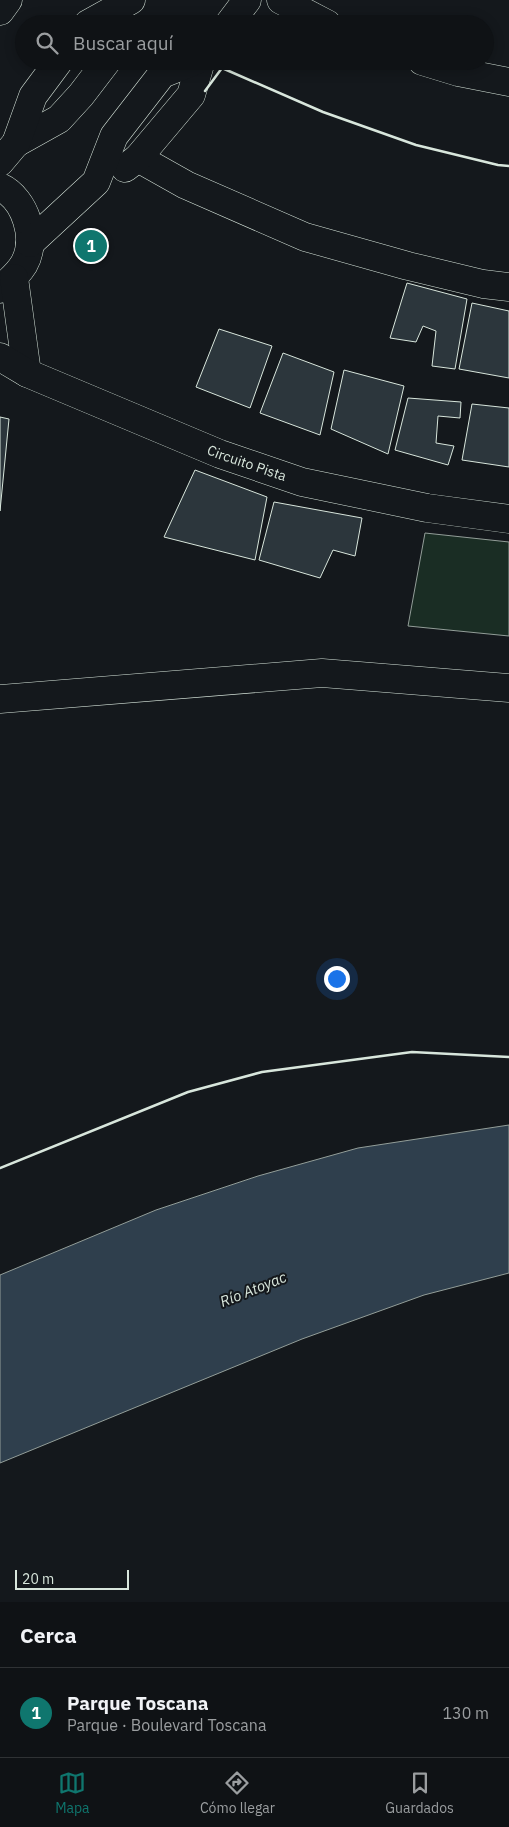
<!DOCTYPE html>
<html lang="es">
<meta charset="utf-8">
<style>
body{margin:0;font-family:"IBM Plex Sans",sans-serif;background:#1d2022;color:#f1f3f6}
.scale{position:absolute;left:15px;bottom:12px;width:114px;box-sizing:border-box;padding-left:5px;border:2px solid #d8e6dc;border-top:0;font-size:14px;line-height:18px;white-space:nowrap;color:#d8e6dc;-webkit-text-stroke:4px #14181c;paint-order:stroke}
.you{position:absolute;left:336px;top:978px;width:18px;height:18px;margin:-12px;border:4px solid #fff;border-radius:50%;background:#1a73e8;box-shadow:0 0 0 8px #1a73e833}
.badge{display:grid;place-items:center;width:32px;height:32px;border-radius:50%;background:#0f766e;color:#fff;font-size:16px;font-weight:700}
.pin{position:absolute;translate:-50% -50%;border:2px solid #fff;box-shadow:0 1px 5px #0006}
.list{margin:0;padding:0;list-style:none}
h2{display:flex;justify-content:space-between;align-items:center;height:65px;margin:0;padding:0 20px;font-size:21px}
h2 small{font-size:16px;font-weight:400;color:#9b9ea0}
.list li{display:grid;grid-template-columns:32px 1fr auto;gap:15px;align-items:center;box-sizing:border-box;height:90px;padding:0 20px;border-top:1px solid #2f3234}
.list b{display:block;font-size:19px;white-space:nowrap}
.list p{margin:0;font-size:16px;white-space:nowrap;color:#9b9ea0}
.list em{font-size:16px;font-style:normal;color:#9b9ea0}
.icon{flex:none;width:28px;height:28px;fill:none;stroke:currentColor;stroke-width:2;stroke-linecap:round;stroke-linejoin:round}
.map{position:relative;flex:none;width:509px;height:1602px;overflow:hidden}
.search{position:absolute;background:#0f1215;box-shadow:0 2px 12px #0003;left:15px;right:15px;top:15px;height:55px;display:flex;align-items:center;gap:12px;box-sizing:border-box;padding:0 18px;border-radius:28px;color:#9b9ea0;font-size:19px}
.sheet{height:155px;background:#0f1215}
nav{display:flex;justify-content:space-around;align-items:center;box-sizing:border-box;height:70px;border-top:1px solid #2f3234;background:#0f1215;font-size:14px;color:#9b9ea0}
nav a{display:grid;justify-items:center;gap:2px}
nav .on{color:#0f766e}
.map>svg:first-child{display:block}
</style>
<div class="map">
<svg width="509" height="1602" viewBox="0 0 509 1602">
<rect width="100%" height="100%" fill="#14181c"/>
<path fill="#1a2d24" stroke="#939e99" d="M425,533L509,542V636L408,626Z"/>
<path fill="#2f3f4d" stroke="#939e99" d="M509,1125V1273L424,1295L302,1339L0,1463V1275L156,1210L258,1176L358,1148Z"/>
<path fill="#2c363c" stroke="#d8e6dc" d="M407,283L467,299L455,369L432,366L436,331L423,326L416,342L390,338Z
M472,303L509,311V378L459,369Z
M219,329L272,346L250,408L196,387Z
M283,353L334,372L320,435L260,413Z
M344,370L404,386L388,454L331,429Z
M408,398L461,402L460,418L438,416L436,443L454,446L448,465L395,450Z
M472,404L509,408V467L462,460Z
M0,417L9,419L0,511Z
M195,470L267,497L255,560L164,537Z
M274,502L362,518L355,556L333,550L320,578L259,560Z"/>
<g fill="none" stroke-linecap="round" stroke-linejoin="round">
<g stroke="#d8e6dc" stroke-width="29">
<g id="street">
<path d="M0,11L8,0"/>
<path d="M88,24L131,0"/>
<path d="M229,24L247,0"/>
<path d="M16,143L59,119L81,95L107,61"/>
<path d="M138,158L186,185L305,237L408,266L483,284L509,287"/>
<path d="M0,162L16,143L33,96L59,61"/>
<path d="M125,168L138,158L191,95L201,61"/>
<path d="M0,187C26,199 38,239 24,264C18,274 10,281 0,289"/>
<path d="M30,243L96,182L114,136L162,74L195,61"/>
<path d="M14,278L27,373"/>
<path id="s1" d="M0,357L27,373L220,454L302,482L427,508L509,519"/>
<path d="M0,699L322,673L509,688"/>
</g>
</g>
<g stroke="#d8e6dc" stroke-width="29">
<path id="secondary" d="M281,0L327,24
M422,61L458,72L509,82"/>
</g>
<use href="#street" stroke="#14181c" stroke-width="28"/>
<use href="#secondary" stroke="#14181c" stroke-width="28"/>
<path stroke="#d8e6dc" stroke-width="2.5" d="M205,91L222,68L323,112L416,145L498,165L509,166
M0,1168L188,1092L262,1072L412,1052L509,1057"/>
</g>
<g text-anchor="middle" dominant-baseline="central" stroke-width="4" stroke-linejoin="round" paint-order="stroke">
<g font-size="14" fill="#d8e6dc" stroke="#14181c">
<text stroke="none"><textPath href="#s1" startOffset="269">Circuito Pista</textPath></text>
</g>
<g font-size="15" font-style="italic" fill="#d8e6dc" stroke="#14181c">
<text transform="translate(253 1289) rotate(-22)">Río Atoyac</text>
</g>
</g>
</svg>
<div class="scale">20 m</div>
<div class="you"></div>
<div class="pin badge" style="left:91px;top:246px">1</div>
<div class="search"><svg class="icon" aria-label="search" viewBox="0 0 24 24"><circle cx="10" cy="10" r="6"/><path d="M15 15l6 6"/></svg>Buscar aquí</div>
</div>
<section class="sheet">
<h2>Cerca<small></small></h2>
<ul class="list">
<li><span class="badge">1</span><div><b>Parque Toscana</b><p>Parque · Boulevard Toscana</p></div><em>130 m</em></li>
</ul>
</section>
<nav>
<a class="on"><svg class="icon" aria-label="map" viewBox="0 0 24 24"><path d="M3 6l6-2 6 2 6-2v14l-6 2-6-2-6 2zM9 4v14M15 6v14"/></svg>Mapa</a>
<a><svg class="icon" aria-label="directions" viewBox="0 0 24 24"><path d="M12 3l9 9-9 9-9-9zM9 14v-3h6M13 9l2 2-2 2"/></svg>Cómo llegar</a>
<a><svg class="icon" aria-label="saved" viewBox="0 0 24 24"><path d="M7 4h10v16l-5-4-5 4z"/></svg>Guardados</a>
</nav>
